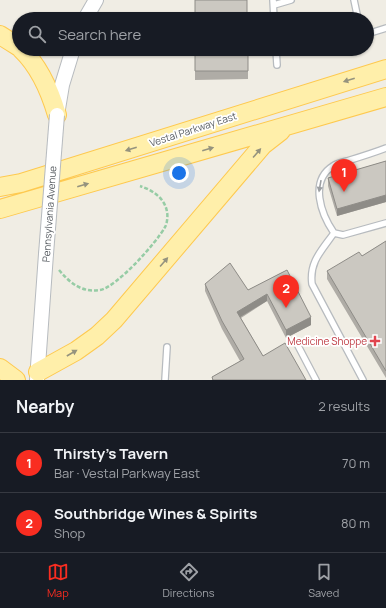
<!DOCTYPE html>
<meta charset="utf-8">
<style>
body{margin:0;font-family:Manrope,sans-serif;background:#20242c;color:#f1f3f6}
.you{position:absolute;left:179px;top:173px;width:14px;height:14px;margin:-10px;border:3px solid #fff;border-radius:50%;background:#1a73e8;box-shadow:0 0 0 6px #1a73e833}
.badge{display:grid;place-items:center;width:26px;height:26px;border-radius:50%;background:#f92d21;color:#fff;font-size:13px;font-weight:700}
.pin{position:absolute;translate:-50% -33px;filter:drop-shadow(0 1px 2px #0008)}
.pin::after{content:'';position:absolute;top:21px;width:14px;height:12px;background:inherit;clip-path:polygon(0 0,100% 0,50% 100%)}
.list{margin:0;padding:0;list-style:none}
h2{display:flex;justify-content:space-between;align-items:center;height:52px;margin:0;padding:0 16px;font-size:17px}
h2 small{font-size:13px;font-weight:400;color:#9ea1a6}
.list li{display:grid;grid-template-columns:26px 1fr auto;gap:12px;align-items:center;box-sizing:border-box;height:60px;padding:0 16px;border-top:1px solid #363941}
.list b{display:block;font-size:15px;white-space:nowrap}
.list p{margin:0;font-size:13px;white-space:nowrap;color:#9ea1a6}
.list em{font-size:13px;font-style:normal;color:#9ea1a6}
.icon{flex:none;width:22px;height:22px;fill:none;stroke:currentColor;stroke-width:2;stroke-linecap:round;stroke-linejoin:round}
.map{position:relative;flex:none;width:386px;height:380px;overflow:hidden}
.search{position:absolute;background:#171b24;box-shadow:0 1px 3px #0004;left:12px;right:12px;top:12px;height:44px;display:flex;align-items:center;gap:10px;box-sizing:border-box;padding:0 14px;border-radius:22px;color:#9ea1a6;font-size:15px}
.sheet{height:172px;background:#171b24}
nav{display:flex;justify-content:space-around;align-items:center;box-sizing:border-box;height:56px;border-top:1px solid #363941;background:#171b24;font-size:11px;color:#9ea1a6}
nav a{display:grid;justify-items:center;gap:2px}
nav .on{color:#f92d21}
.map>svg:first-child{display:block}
</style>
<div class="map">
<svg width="386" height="380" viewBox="0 0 386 380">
<rect width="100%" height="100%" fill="#f0ede4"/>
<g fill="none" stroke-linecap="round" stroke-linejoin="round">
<g stroke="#b7bbbf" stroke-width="8">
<path id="service" d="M273,0L274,19
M354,0L358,19
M274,5L291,0
M367,34L386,28
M276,49L277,65
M386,148C373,153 360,157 347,161C343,162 337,163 333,166C309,181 321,214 334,233L343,235L386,223
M334,233C322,250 309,262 312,284L363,380
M296,342L316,380
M165,380L167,347"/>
</g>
<g stroke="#b7bbbf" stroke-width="16">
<path id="tertiary" d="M85,19L96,0
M57,115L62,85L73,49
M37,380L46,254"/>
</g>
<g stroke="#fec94f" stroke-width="20">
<path id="primary" d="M0,35L19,47
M21,49C40,67 50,91 57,115
M0,187L21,183L386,69
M0,209L386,97
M0,368L16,380
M38,372L76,351L97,336L114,320L263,145L281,131"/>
</g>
<path stroke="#96cca5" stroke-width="2.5" stroke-dasharray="4 2" stroke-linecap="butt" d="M59,270C70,283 82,293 100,290C117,287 157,242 165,227C167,224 168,216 167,212C165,198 152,190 140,186"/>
<use href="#service" stroke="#fff" stroke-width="5.5"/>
<use href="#tertiary" stroke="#fff" stroke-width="14"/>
<use href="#primary" stroke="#ffefaa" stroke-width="18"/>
<g stroke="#b7bbbf" stroke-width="16" stroke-linecap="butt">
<path id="tertiary-bridge" d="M46,254L57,115"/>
</g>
<use href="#tertiary-bridge" stroke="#fff" stroke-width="14"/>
</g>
<path fill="#afaca6" d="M195,49H248V79L195,80Z
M386,161V202L337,216L328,186V178Z
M386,241V378L327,279V271L362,256Z
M287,270L311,325L286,338L267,301L241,318L263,356L306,380H212V377L240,361L222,329L205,291V284L248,290Z"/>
<path fill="#8e8c87" d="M386,195V202L337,216V209Z
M267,294V301L237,319V312Z
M311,317V325L286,338V330Z"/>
<path fill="#cbc8c1" stroke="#8e8c87" d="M195,0H247V19H195Z
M195,49H248V71H195Z
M386,161V195L337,209L328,178Z
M386,241V371L327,271L359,252L362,256Z
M230,263L248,290L287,270L311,317L286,330L267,294L237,312L263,356L285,343L306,380H213L212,377L244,359L222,321L205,284Z"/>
<defs><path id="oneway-solid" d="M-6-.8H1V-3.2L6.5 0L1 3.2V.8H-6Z"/></defs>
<g fill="#95937e">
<use href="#oneway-solid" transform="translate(349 80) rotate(163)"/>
<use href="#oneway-solid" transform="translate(131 149) rotate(163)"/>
<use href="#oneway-solid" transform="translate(208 149) rotate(-16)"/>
<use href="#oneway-solid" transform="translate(257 153) rotate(-49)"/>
<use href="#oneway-solid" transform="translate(83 185) rotate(-16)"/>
<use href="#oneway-solid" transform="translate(164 262) rotate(-49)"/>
<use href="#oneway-solid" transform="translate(72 353) rotate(-30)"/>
</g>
<use fill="#9da0a3" href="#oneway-solid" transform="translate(320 186) rotate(100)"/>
<path fill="#e0444e" stroke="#fff" stroke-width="1.5" d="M373 335h4v4h4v4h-4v4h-4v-4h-4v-4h4z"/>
<g text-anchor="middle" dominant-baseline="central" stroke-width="3.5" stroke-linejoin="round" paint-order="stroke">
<g font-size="10" fill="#5c6166" stroke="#fff">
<text transform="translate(193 129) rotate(-18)">Vestal Parkway East</text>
<text transform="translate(49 214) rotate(-86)">Pennsylvania Avenue</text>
</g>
<g font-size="10" fill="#be3a42" stroke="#fff" text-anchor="end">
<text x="367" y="341">Medicine Shoppe</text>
</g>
</g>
</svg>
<div class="you"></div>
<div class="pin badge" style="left:344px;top:192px">1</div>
<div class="pin badge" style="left:286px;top:308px">2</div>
<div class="search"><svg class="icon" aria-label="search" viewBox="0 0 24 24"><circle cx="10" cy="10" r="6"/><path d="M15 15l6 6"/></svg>Search here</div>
</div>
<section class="sheet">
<h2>Nearby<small>2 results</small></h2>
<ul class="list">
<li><span class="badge">1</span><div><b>Thirsty's Tavern</b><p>Bar · Vestal Parkway East</p></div><em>70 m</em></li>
<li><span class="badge">2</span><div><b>Southbridge Wines &amp; Spirits</b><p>Shop</p></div><em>80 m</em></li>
</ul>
</section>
<nav>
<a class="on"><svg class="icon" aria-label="map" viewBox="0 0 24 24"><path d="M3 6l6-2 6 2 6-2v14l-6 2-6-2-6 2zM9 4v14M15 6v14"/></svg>Map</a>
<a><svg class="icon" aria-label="directions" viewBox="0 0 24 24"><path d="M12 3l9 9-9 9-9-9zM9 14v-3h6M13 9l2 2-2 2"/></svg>Directions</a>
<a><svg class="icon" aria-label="saved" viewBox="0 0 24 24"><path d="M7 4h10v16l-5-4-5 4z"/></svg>Saved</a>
</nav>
